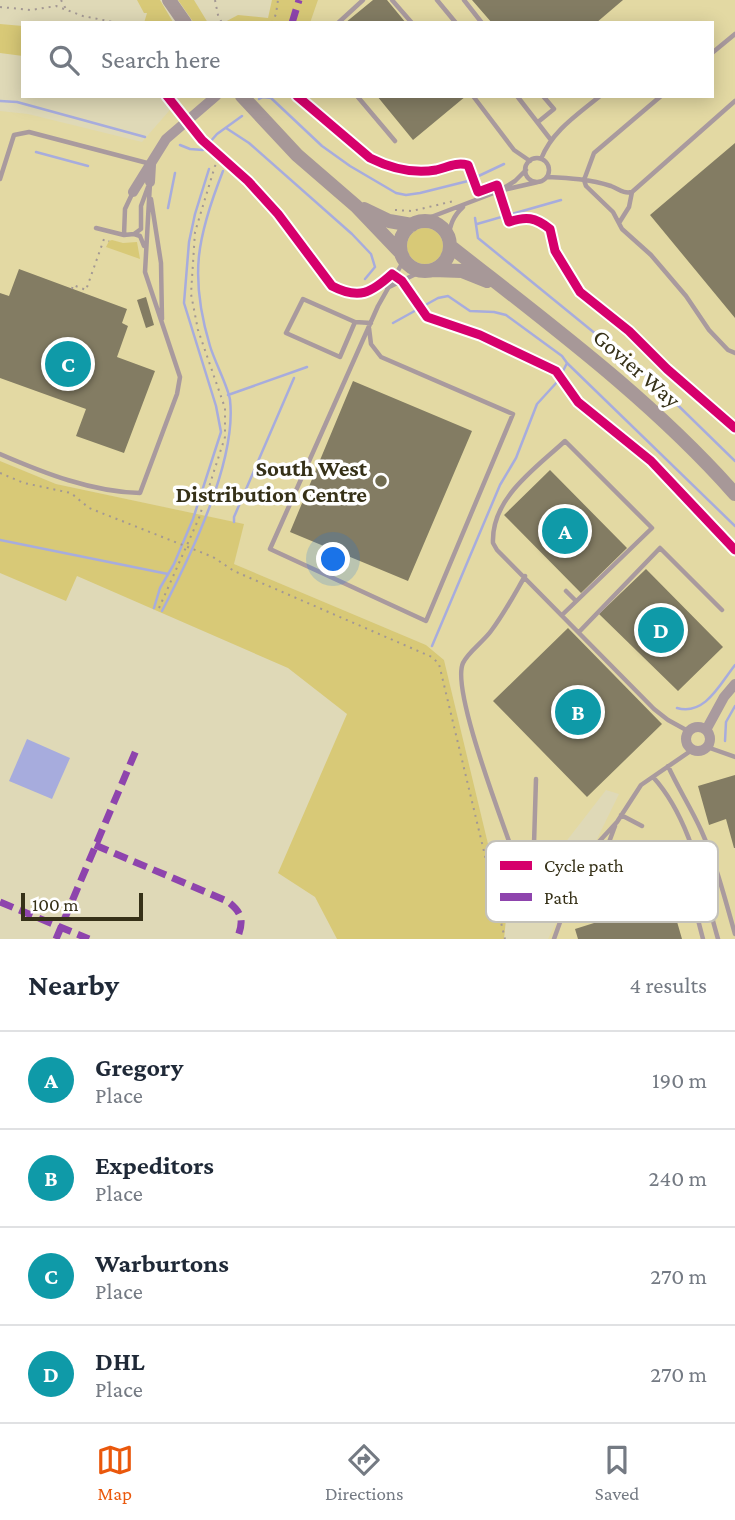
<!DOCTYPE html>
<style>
body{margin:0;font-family:"Crimson Pro",serif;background:#f6f6f7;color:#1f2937}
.scale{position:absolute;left:21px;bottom:18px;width:122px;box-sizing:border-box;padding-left:7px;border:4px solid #363118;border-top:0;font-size:19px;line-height:24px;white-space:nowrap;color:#363118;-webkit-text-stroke:5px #fff;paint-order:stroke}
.you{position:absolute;left:334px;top:560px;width:24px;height:24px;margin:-18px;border:5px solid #fff;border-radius:50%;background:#1a73e8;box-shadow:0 0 0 10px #1a73e833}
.badge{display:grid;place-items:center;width:46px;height:46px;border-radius:50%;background:#ea580c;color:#fff;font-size:23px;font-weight:700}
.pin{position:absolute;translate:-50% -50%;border:4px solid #fff;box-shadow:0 2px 7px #0006}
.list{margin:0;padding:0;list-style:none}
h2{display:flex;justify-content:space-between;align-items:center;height:91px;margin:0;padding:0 28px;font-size:30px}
h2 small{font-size:23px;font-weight:400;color:#747a83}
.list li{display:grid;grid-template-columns:46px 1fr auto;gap:21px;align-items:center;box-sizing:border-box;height:98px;padding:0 28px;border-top:2px solid #e0e1e3}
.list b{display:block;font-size:26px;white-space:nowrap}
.list p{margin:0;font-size:23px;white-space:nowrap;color:#747a83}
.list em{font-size:23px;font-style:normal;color:#747a83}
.icon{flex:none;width:38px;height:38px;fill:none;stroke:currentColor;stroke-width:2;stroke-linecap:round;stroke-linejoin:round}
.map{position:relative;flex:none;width:735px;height:939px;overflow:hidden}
.search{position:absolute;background:#fff;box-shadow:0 4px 18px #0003;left:21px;right:21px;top:21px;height:77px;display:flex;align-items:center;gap:18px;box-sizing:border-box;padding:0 24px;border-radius:0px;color:#747a83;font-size:26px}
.sheet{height:483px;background:#fff}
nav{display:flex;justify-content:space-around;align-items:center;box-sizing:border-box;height:98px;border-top:2px solid #e0e1e3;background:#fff;font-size:19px;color:#747a83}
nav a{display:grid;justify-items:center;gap:4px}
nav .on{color:#ea580c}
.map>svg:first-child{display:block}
</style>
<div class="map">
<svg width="735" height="939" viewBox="0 0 735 939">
<rect width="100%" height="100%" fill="#dfd9b7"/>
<path fill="#e3d9a3" d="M318,0H735V939H548L619,794L606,790L506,919L444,660L426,645L234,564L243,524L56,484L0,461V111L28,114L142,142L182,96H712V23H310Z"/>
<path fill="#d8c977" d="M137,0H160L173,22L144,23L147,13H144Z
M178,0H194L208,23H194Z
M272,0H318L310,23H223L238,15L268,18Z
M0,24L23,26V56L0,53Z
M407 246a18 18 0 1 1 36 0a18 18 0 1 1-36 0Z
M112,240L123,243L137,242L140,259L106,247L109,241Z
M0,461L56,484L244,524L234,564L426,645L444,660L506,919L504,939H337L315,897L278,873L347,714L288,668L77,576L66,601L0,573Z"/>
<path fill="#a7acdd" d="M27,739L70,758L52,799L9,781Z"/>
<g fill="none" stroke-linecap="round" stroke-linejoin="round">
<path stroke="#a7acdd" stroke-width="2.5" d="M259,99L263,97L271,98L322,146L350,166L396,193L406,195L420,193L468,181L504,164
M0,101L17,102L145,137
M226,128L249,143L352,234L371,254L375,267L365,279
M180,145L190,149L203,150L217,134L242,116
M36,152L88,166
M168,208L175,173
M475,218L478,238L651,379L735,461
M477,224L561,200
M393,323L438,298L448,296L470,311L494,312L506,315L562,356L567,363L735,526
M228,395L307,367
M234,522V517L294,378
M0,540L168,574
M154,608L160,588L174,564L193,519L221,432L216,406L184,303L189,242L195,214L209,169
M162,611C190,557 237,461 230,400C229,389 214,360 210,346C189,276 197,237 223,171
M432,646L500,485L516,458L537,404L558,381L567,363
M677,708C705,716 720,684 735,665
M725,741L726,722L735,706"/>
</g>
<path fill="#837c63" d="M373,0H387L406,23H345Z
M472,0H623L596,23H492Z
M377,96H466L413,140Z
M735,143V318L650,215Z
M19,269L127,309L122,323L128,326L117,357L155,371L124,453L76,436L86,409L0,378V293L9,296Z
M146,297L154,325L146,328L137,300Z
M353,381L472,431L408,581L290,532Z
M550,470L627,548L581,593L504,515Z
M646,569L723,647L678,691L599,614Z
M568,628L662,724L587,797L493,701Z
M735,775V848H734L726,819L709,825L698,786Z
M663,873L682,939H578L575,929L594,923L585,895Z"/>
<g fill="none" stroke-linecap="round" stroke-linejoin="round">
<path stroke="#a39894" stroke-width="2" stroke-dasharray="2 5" stroke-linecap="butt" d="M61,0L66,9
M215,0L218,15L222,23
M0,7L31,10L56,6L83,16L118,23
M272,23L276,14L278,0
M395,210L412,211L454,201
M72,289L73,285L86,290L104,239L109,241
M0,473L24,483L71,493L89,508L213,557L234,571L432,657L439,664L505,939
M159,608L199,518L225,437V408L198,330L191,294L195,232L215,166L222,158"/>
<path stroke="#a99a9e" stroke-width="4.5" d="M392,0L412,23
M437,0L456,23
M464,0L482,23
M338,23L363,0
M712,53L735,34
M357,96L395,141
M473,96L514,150L530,161
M517,96L551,140
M538,122L554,109L543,96
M525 170a12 12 0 1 1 24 0a12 12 0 1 1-24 0Z
M541,159C552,131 577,115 600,96
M526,170L515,181L499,191L538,182
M547,177C568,178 590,179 611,186C619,189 623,194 632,192L735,101
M0,179L14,135L29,132L151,164
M584,180L586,186L613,212L622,229L651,255L686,296L709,330L728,350L735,353
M584,180L594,153L661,96
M133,192L125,209L124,235L134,234L141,229V206L148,187
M151,199L161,263L162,319
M418,222L499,191
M619,223L629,207L632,192
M96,228L124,235
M134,234L140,236L144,246
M448,239C450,225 453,216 463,207
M387,288L422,271
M355,322L340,357L286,333L303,299L355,322L371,323
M369,328L371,344L381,357L513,414L426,621L270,549L378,306L404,260
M0,454C44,473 92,492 140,493L177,394L180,377L145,272L150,183
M525,576C514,595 504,614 491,631C483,642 468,652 463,663C451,689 501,817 512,850L519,857H528L534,844L536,779
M566,591L576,601
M562,615L652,528L565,441C536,468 491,498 493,543L497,550L654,709L668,720L688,731
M579,632L660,548L722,610
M707,747L735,757
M668,766C678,788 691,808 701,830C716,863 725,899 735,934
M653,777C692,820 702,884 718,939
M621,815L642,826
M695,859L711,855
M682,863L690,889
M588,871L605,853L615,826
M702,886L690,889L703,939
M554,939L564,911L584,874L595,846L617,822L641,785L692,750"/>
<path stroke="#a99a9e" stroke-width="10" d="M150,182L151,165
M133,192L166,139L216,96
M686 739a12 12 0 1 1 24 0a12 12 0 1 1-24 0Z
M706,730L724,697L735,684"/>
<path stroke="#a79898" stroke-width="14" d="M169,0L185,23
M242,96L297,155L356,206L400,252
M364,209L389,221L412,225
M400 246a25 25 0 1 1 50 0a25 25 0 1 1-50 0Z
M450,246C549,324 651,399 735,494
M433,270L462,271L487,281"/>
<path stroke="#8e44ad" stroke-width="7" stroke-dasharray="14 7" stroke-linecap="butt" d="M292,23L299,0
M95,845L227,901C243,913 244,921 237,939
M0,902L89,939
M56,939L137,748"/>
<g stroke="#fff" stroke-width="13">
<path id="cycleway" d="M167,96L202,140L248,181L278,214L332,286C359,300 371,293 392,274L402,281L427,317L480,335L556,371L578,402L651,461L735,550
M297,96L370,158C390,168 413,174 436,170C448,167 456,162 468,165L478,192L497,185L509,222C526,216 535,217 550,229L555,251L580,292L629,331L667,369L735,428"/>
</g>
<use href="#cycleway" stroke="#d6006c" stroke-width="9"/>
</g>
<circle fill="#716c50" stroke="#fff" stroke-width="2.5" cx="381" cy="481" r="7"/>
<g text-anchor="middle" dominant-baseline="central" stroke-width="7" stroke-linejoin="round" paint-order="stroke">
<g font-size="23" fill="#363118" stroke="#fff">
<text transform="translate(637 368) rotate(41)">Govier Way</text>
</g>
<g font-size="23" font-weight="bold" fill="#363118" stroke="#fff" text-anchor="end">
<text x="367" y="468">South West<tspan x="367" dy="26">Distribution Centre</tspan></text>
</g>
</g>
<rect x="486" y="841" width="232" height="81" rx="10" fill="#fff" stroke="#c3c1ba" stroke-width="2"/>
<rect x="500" y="861" width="32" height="9" fill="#d6006c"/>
<rect x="500" y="893" width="32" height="8" fill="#8e44ad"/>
<g font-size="19" fill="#363118">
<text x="544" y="872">Cycle path</text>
<text x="544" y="904">Path</text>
</g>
</svg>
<div class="scale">100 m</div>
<div class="you"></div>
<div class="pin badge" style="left:565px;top:531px;background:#0f9aa8">A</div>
<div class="pin badge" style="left:578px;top:712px;background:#0f9aa8">B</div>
<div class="pin badge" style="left:68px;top:364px;background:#0f9aa8">C</div>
<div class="pin badge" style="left:661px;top:630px;background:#0f9aa8">D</div>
<div class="search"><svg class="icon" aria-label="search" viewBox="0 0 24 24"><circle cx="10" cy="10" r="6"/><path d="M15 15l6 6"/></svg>Search here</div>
</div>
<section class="sheet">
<h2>Nearby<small>4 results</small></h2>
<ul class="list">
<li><span class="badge" style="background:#0f9aa8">A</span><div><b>Gregory</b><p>Place</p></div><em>190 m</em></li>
<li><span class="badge" style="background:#0f9aa8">B</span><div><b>Expeditors</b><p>Place</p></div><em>240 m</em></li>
<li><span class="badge" style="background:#0f9aa8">C</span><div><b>Warburtons</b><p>Place</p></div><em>270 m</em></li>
<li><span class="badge" style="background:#0f9aa8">D</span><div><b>DHL</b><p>Place</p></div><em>270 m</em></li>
</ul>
</section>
<nav>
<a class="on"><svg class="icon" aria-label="map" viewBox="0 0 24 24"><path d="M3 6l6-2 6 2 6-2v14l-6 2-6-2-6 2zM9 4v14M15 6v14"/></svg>Map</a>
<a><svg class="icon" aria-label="directions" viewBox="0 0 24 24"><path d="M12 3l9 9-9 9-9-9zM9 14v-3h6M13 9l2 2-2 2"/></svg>Directions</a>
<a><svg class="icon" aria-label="saved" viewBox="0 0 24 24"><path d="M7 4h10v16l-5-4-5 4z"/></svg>Saved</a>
</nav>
